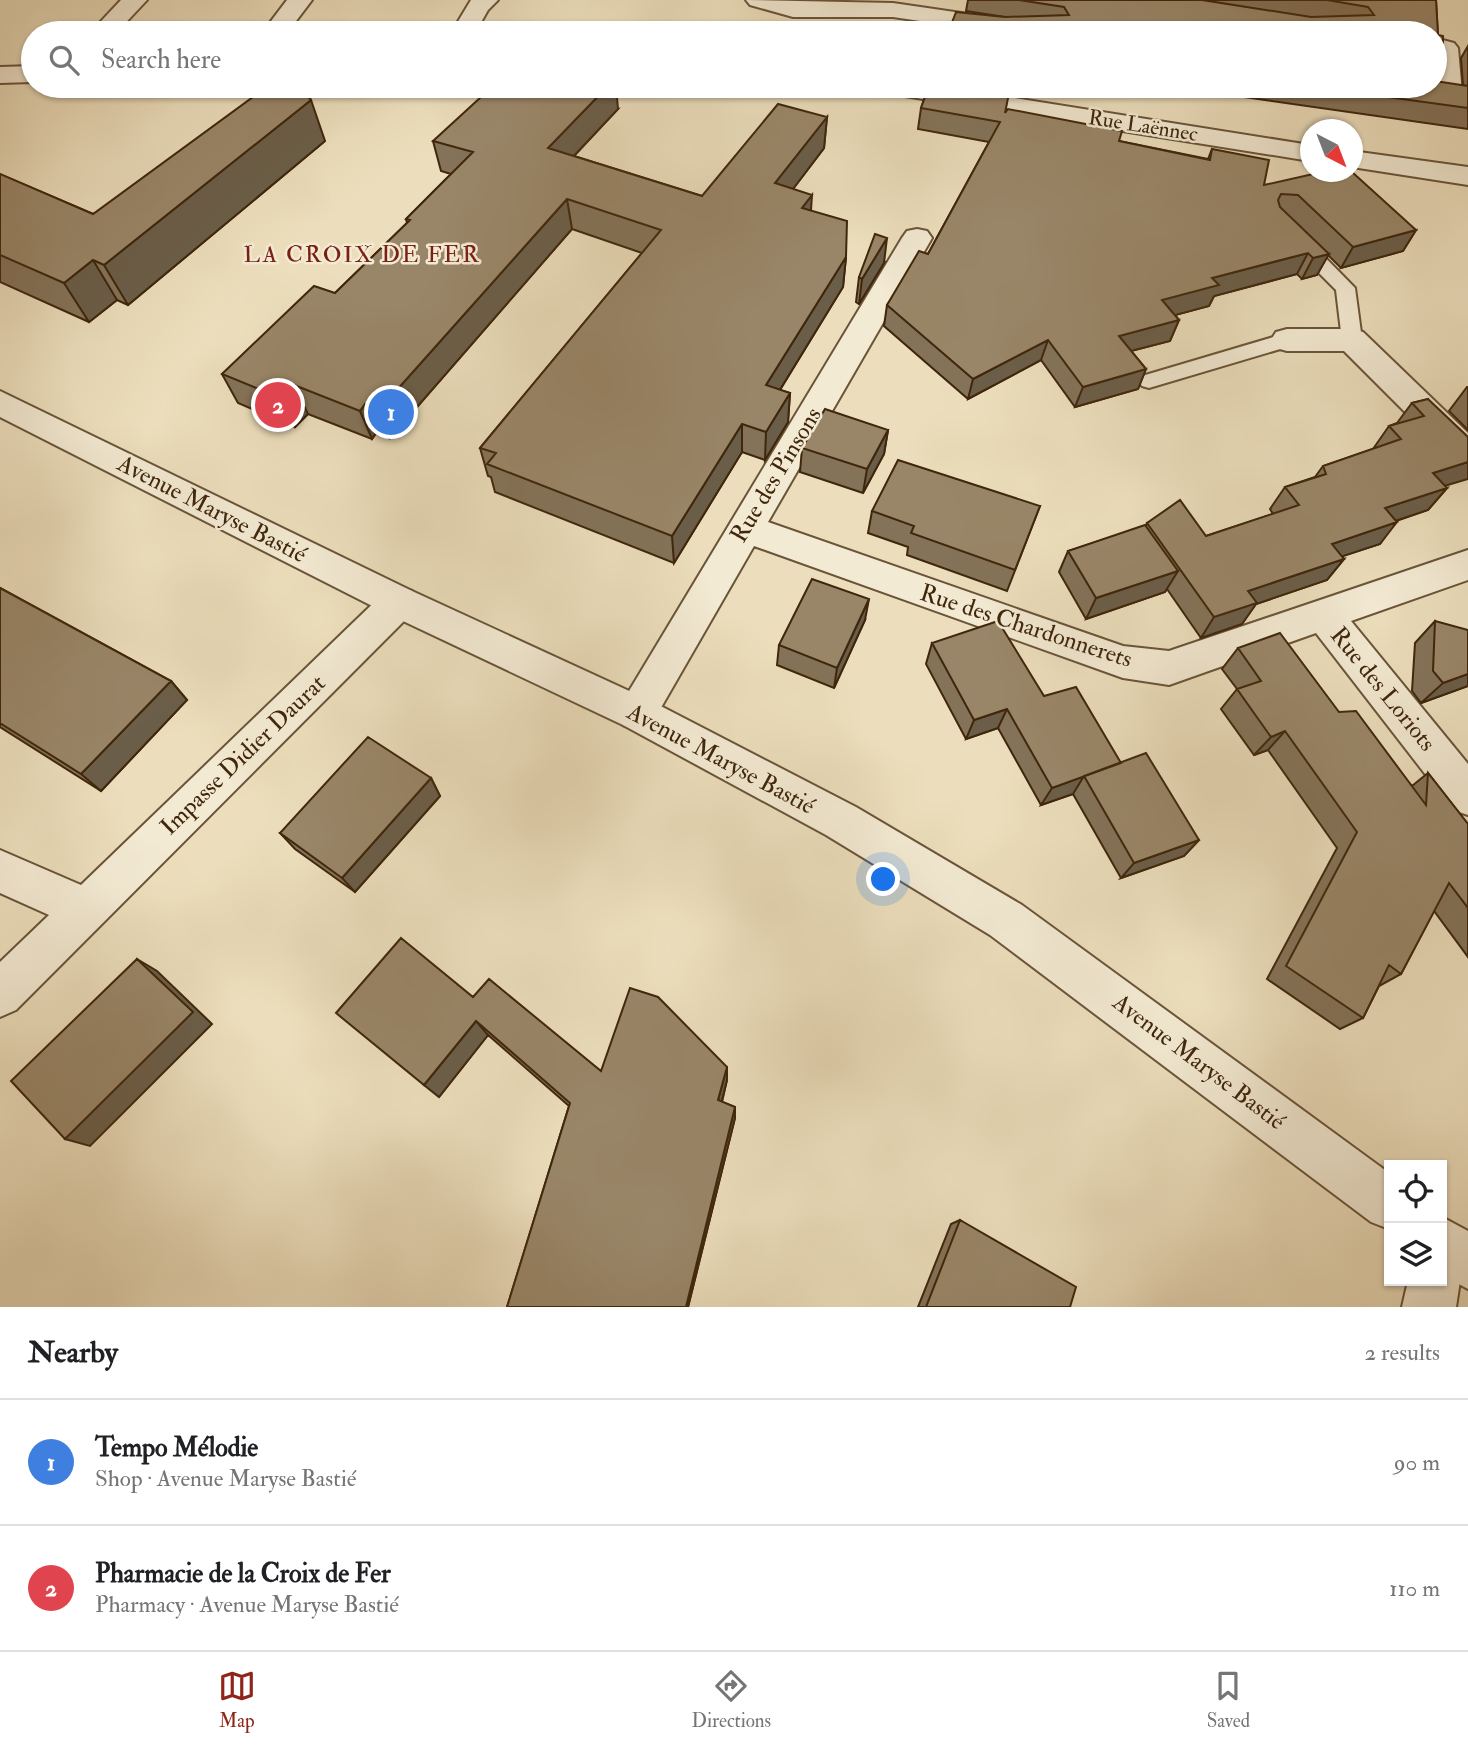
<!DOCTYPE html>
<meta charset="utf-8">
<style>
body{margin:0;font-family:"IM FELL Double Pica",serif;background:#f6f6f6;color:#202124}
.controls{position:absolute;right:21px;bottom:21px;display:grid;overflow:hidden;border-radius:0px;box-shadow:0 2px 5px #0004}
.controls button{width:63px;height:63px;display:grid;place-items:center;padding:0;border:0;border-bottom:2px solid #e0e0e0;background:#fff;color:#202124;font:35px sans-serif}
.compass{position:absolute;left:1300px;top:119px;width:63px;height:63px;border-radius:50%;background:#fff;box-shadow:0 2px 5px #0004;rotate:138deg}
.you{position:absolute;left:884px;top:880px;width:24px;height:24px;margin:-18px;border:5px solid #fff;border-radius:50%;background:#1a73e8;box-shadow:0 0 0 10px #1a73e833}
.badge{display:grid;place-items:center;width:46px;height:46px;border-radius:50%;background:#8f2418;color:#fff;font-size:23px;font-weight:700}
.pin{position:absolute;translate:-50% -50%;border:4px solid #fff;box-shadow:0 2px 7px #0006}
.list{margin:0;padding:0;list-style:none}
h2{display:flex;justify-content:space-between;align-items:center;height:91px;margin:0;padding:0 28px;font-size:30px}
h2 small{font-size:23px;font-weight:400;color:#757577}
.list li{display:grid;grid-template-columns:46px 1fr auto;gap:21px;align-items:center;box-sizing:border-box;height:126px;padding:0 28px;border-top:2px solid #e0e0e0}
.list b{display:block;font-size:26px;white-space:nowrap}
.list p{margin:0;font-size:23px;white-space:nowrap;color:#757577}
.list em{font-size:23px;font-style:normal;color:#757577}
.icon{flex:none;width:38px;height:38px;fill:none;stroke:currentColor;stroke-width:2;stroke-linecap:round;stroke-linejoin:round}
.map{position:relative;flex:none;width:1468px;height:1307px;overflow:hidden}
.search{position:absolute;background:#fff;box-shadow:0 2px 5px #0004;left:21px;right:21px;top:21px;height:77px;display:flex;align-items:center;gap:18px;box-sizing:border-box;padding:0 24px;border-radius:38px;color:#757577;font-size:26px}
.sheet{height:343px;background:#fff}
nav{display:flex;justify-content:space-around;align-items:center;box-sizing:border-box;height:98px;border-top:2px solid #e0e0e0;background:#fff;font-size:19px;color:#757577}
nav a{display:grid;justify-items:center;gap:4px}
nav .on{color:#8f2418}
.map>svg:first-child{display:block}
</style>
<div class="map">
<svg width="1468" height="1307" viewBox="0 0 1468 1307">
<rect width="100%" height="100%" fill="#ecdebc"/>
<filter id="stains"><feTurbulence type="fractalNoise" baseFrequency=".00286" numOctaves="4"/><feColorMatrix values="0 0 0 0 .2 0 0 0 0 .09 0 0 0 0 .02 0 0 0 .5 -.17"/></filter>
<radialGradient id="worn" r=".72"><stop offset=".6" stop-color="#630" stop-opacity="0"/><stop offset="1" stop-color="#630" stop-opacity=".3"/></radialGradient>
<g fill="none" stroke-linecap="round" stroke-linejoin="round">
<g stroke="#6a5438" stroke-width="4">
<path id="service" d="M1299,236L1306,238L1355,288L1362,340L1359,345L1352,347L1342,340L1336,290L1292,246L1290,242Z
M1287,333L1297,340L1294,345L1149,388L1142,386L1139,381L1142,376Z"/>
</g>
<g stroke="#6a5438" stroke-width="4">
<path id="minor" d="M121,0H147L116,33H90Z
M287,0H312L287,33H262Z
M471,0H498L488,10L475,33H451Z
M746,0L893,3L1050,26L1059,28L1062,33H1001L893,17H793L750,5Z
M1435,38L1454,43L1458,48L1462,93L1458,99H1440L1436,93Z
M33,66V82L0,83V67Z
M879,86H939L1310,145V161L892,94L883,91Z
M1352,151L1468,167V185L1352,167Z
M917,229L927,231L932,238L768,522L1123,646L1169,651L1468,550V580L1351,621L1468,764V815L1453,810L1316,633L1169,685L1123,678L754,546L651,725L637,730L623,725L617,713L623,701L902,238L907,231Z
M1287,329H1352L1363,332L1468,433V467L1456,463L1344,351H1287L1276,348L1271,340L1276,332Z
M399,587L412,591L418,602L412,613L16,1010L0,1017V962L49,915L0,893V850L81,885L386,591Z
M1442,1258L1453,1262L1460,1281L1456,1307H1402L1408,1281H1442Z"/>
</g>
<g stroke="#6a5438" stroke-width="4">
<path id="tertiary" d="M0,391L412,591L651,701L856,807L1022,905L1389,1173V1229L1371,1222L990,935L826,835L623,725L386,613L0,417Z
M1442,1217L1468,1231V1289L1442,1275Z"/>
</g>
<use href="#service" fill="#f3ead3" fill-rule="evenodd"/>
<use href="#minor" fill="#f3ead3" fill-rule="evenodd"/>
<use href="#tertiary" fill="#f3ead3" fill-rule="evenodd"/>
</g>
<path fill="#847359" stroke="#3f260c" stroke-width="2" d="M968,0H1436L1438,35L1443,65L1435,79V33L1005,17L966,11Z
M1468,46V129L1216,93L1179,86H1466L1463,85L1461,58Z
M929,86H1009L1005,113L1119,141L1208,159L1212,149L1264,185L1416,230L1403,251L1341,268L1328,255L1317,275L1302,279L1297,274L1214,296L1209,306L1175,315L1179,320L1170,341L1131,351L1146,369L1138,389L1075,407L1041,360L968,399L884,326L887,305L928,254L989,142L918,129L921,108Z
M618,109L574,156L702,196L827,117L824,148L793,189L846,257L843,287L780,390L790,393L788,422L765,460L742,452L674,563L495,492L491,477L488,476L480,448L642,253L572,229L390,438L376,433L372,439L308,414L295,427L238,403L222,374L335,293L407,223L406,219L451,174L441,171L433,141Z
M325,141L128,305L117,300L89,322L0,282V174L93,214Z
M884,263L859,304L856,302L859,277Z
M1467,387H1468V430L1449,411Z
M1428,399L1445,486L1447,488L1428,510L1396,521L1380,544L1342,556L1344,559L1327,580L1256,604L1242,624L1201,638L1167,589L1165,592L1086,619L1059,572L1068,551L1146,526L1147,523L1206,536L1273,514L1270,509L1285,487L1315,477L1323,466L1373,449L1389,426L1397,423L1412,403Z
M888,430L884,454L863,493L800,472L802,448Z
M1040,506L1007,591L907,555L908,547L868,533L872,511Z
M0,588L171,681L187,700L101,791L0,727Z
M865,620L834,688L777,665L779,645Z
M1435,621L1468,686L1421,703L1412,691L1415,643Z
M932,643L1044,696L1121,763L1199,840L1184,856L1121,878L1073,794L1041,805L998,728L966,739L926,664Z
M1238,648L1339,712L1412,786L1428,773L1468,824V957L1434,911L1401,974L1379,986L1363,1018L1340,1029L1267,979L1337,848L1268,750L1254,755L1221,709L1237,689L1222,669Z
M431,778L440,796L355,892L295,849L280,833Z
M473,997L601,1071L727,1067V1080L722,1102L735,1107V1118L688,1307H507L569,1106L488,1035L439,1097Z
M960,1220L1070,1307H918L951,1224Z"/>
<path fill="#6b5e49" stroke="#3f260c" stroke-width="2" d="M608,86H616L618,109L553,178L548,148Z
M311,100L325,141L128,305L104,265Z
M827,117L824,148L774,214L775,183Z
M812,195L810,225L802,208Z
M567,199L572,229L390,438L379,410Z
M1416,230L1403,251L1341,268L1353,247Z
M887,238L884,263L859,304L862,279Z
M1308,253L1297,274L1214,296L1209,306L1153,321L1162,300L1212,278Z
M1329,254L1317,275L1302,279L1313,258Z
M846,257L843,287L765,414L766,385Z
M93,260L117,300L89,322L64,283Z
M1179,320L1170,341L1111,356L1119,336Z
M1048,340L1041,360L968,399L973,379Z
M1146,369L1138,389L1075,407L1083,387Z
M294,385L308,414L295,427L281,398Z
M790,393L788,422L765,460L766,432Z
M365,404L376,433L372,439L360,411Z
M742,424V452L674,563L672,536Z
M888,430L884,454L863,493L867,469Z
M1468,462V479L1414,495L1433,473Z
M1447,488L1428,510L1368,530L1385,508Z
M1397,522L1380,544L1316,565L1332,544Z
M1344,559L1327,580L1256,604L1242,624L1201,638L1214,617L1248,591Z
M1178,571L1165,592L1086,619L1096,598Z
M869,599L865,620L834,688L837,668Z
M1468,674V686L1421,703L1443,683Z
M171,681L187,700L101,791L81,774Z
M1007,709L998,728L966,739L974,720Z
M1285,731L1268,750L1254,755L1271,737Z
M1084,776L1073,794L1041,805L1052,788Z
M431,778L440,796L355,892L342,878Z
M1199,840L1184,856L1121,878L1134,863Z
M137,959L157,971L212,1024L90,1146L65,1139Z
M476,1021L488,1035L439,1097L424,1085Z
M727,1067V1080L719,1112L718,1100Z
M735,1107V1118L688,1307H686Z"/>
<path fill="#998668" stroke="#3f260c" stroke-width="2" d="M1019,0H1202L1311,17L1374,15L1368,7L1327,0H1436L1438,35L1443,36V65H1435V33H948L956,12L1005,17L1069,15L1064,7Z
M1435,81L1468,86V108L1307,86H1435Z
M268,86H299L311,100L104,265L93,260L64,283L0,255V174L93,214Z
M493,86H541L544,87L545,86H608L548,148L702,196L778,104L827,117L775,183L812,195L802,208L847,221L846,257L766,385L790,393L766,432L742,424L672,536L487,464L496,453L480,448L661,230L567,199L379,410L365,404L360,411L294,385L281,398L222,374L314,286L335,293L410,220L406,219L473,152L433,141Z
M929,86H960L1009,93L1005,113L1008,109L1122,131L1119,141L1210,160L1212,149L1269,160L1264,185L1322,172H1352L1416,230L1353,247L1298,195L1281,194L1278,200L1280,207L1329,254L1313,258L1308,253L1212,278L1219,285L1162,300L1179,320L1119,336L1146,369L1083,387L1048,340L973,379L887,305L919,251L928,254L1000,122L921,108Z
M875,234L887,238L862,279L859,277Z
M1428,399L1468,437V462L1433,473L1447,488L1385,508L1397,522L1332,544L1344,559L1248,591L1257,603L1214,617L1147,523L1180,500L1206,536L1299,505L1285,487L1326,474L1323,466L1401,439L1389,426L1424,416L1412,403Z
M825,409L888,430L867,469L802,448Z
M898,460L1040,506L1015,570L911,533L914,526L872,511Z
M1145,525L1178,571L1096,598L1068,551Z
M812,579L869,599L837,668L779,645Z
M0,588L171,681L81,774L0,723Z
M998,621L1044,696L1076,687L1121,763L1052,788L1007,709L974,720L932,643Z
M1435,621L1468,630V674L1443,683L1433,671Z
M1280,633L1339,712L1356,711L1426,805L1428,773L1468,824V908L1449,883L1401,974L1389,965L1363,1018L1286,966L1357,832L1285,731L1271,737L1237,689L1261,681L1238,648Z
M368,737L431,778L342,878L280,833Z
M1146,753L1199,840L1134,863L1084,776Z
M401,938L473,997L489,979L601,1071L630,988L658,997L727,1067L718,1100L735,1107L686,1307H507L570,1103L476,1021L424,1085L336,1013Z
M137,959L193,1012L65,1139L11,1081Z
M960,1220L1076,1287L1070,1307H926Z"/>
<g text-anchor="middle" dominant-baseline="central" stroke-width="5" stroke-linejoin="round" paint-order="stroke">
<g font-size="21" fill="#3f260c" stroke="#f3ead3">
<text transform="translate(1143 126) rotate(9)">Rue Laënnec</text>
</g>
<g font-size="23" letter-spacing="2" fill="#7a1f14" stroke="#f3ead3">
<text x="362" y="254">LA CROIX DE FER</text>
</g>
<g font-size="24" fill="#3f260c" stroke="#f3ead3">
<text transform="translate(776 475) rotate(-59)">Rue des Pinsons</text>
<text transform="translate(212 509) rotate(27)">Avenue Maryse Bastié</text>
<text transform="translate(1026 626) rotate(18)">Rue des Chardonnerets</text>
<text transform="translate(1383 689) rotate(51)">Rue des Loriots</text>
<text transform="translate(243 755) rotate(-44)">Impasse Didier Daurat</text>
<text transform="translate(721 759) rotate(28)">Avenue Maryse Bastié</text>
<text transform="translate(1199 1062) rotate(37)">Avenue Maryse Bastié</text>
</g>
</g>
<rect width="100%" height="100%" filter="url(#stains)"/>
<rect width="100%" height="100%" fill="url(#worn)"/>
</svg>
<div class="controls">
<button><svg class="icon" aria-label="locate" viewBox="0 0 24 24"><circle cx="12" cy="12" r="6"/><path d="M12 2v4M12 18v4M2 12h4M18 12h4"/></svg></button>
<button><svg class="icon" aria-label="layers" viewBox="0 0 24 24"><path d="M12 4l9 5-9 5-9-5zM3 14l9 5 9-5"/></svg></button>
</div>
<svg class="compass" viewBox="-18 -18 36 36"><path d="M0-13l5 13h-10z" fill="#e53935"/><path d="M0 13l5-13h-10z" fill="#757577"/></svg>
<div class="you"></div>
<div class="pin badge" style="left:391px;top:412px;background:#3f7fe0">1</div>
<div class="pin badge" style="left:278px;top:405px;background:#e0444e">2</div>
<div class="search"><svg class="icon" aria-label="search" viewBox="0 0 24 24"><circle cx="10" cy="10" r="6"/><path d="M15 15l6 6"/></svg>Search here</div>
</div>
<section class="sheet">
<h2>Nearby<small>2 results</small></h2>
<ul class="list">
<li><span class="badge" style="background:#3f7fe0">1</span><div><b>Tempo Mélodie</b><p>Shop · Avenue Maryse Bastié</p></div><em>90 m</em></li>
<li><span class="badge" style="background:#e0444e">2</span><div><b>Pharmacie de la Croix de Fer</b><p>Pharmacy · Avenue Maryse Bastié</p></div><em>110 m</em></li>
</ul>
</section>
<nav>
<a class="on"><svg class="icon" aria-label="map" viewBox="0 0 24 24"><path d="M3 6l6-2 6 2 6-2v14l-6 2-6-2-6 2zM9 4v14M15 6v14"/></svg>Map</a>
<a><svg class="icon" aria-label="directions" viewBox="0 0 24 24"><path d="M12 3l9 9-9 9-9-9zM9 14v-3h6M13 9l2 2-2 2"/></svg>Directions</a>
<a><svg class="icon" aria-label="saved" viewBox="0 0 24 24"><path d="M7 4h10v16l-5-4-5 4z"/></svg>Saved</a>
</nav>
